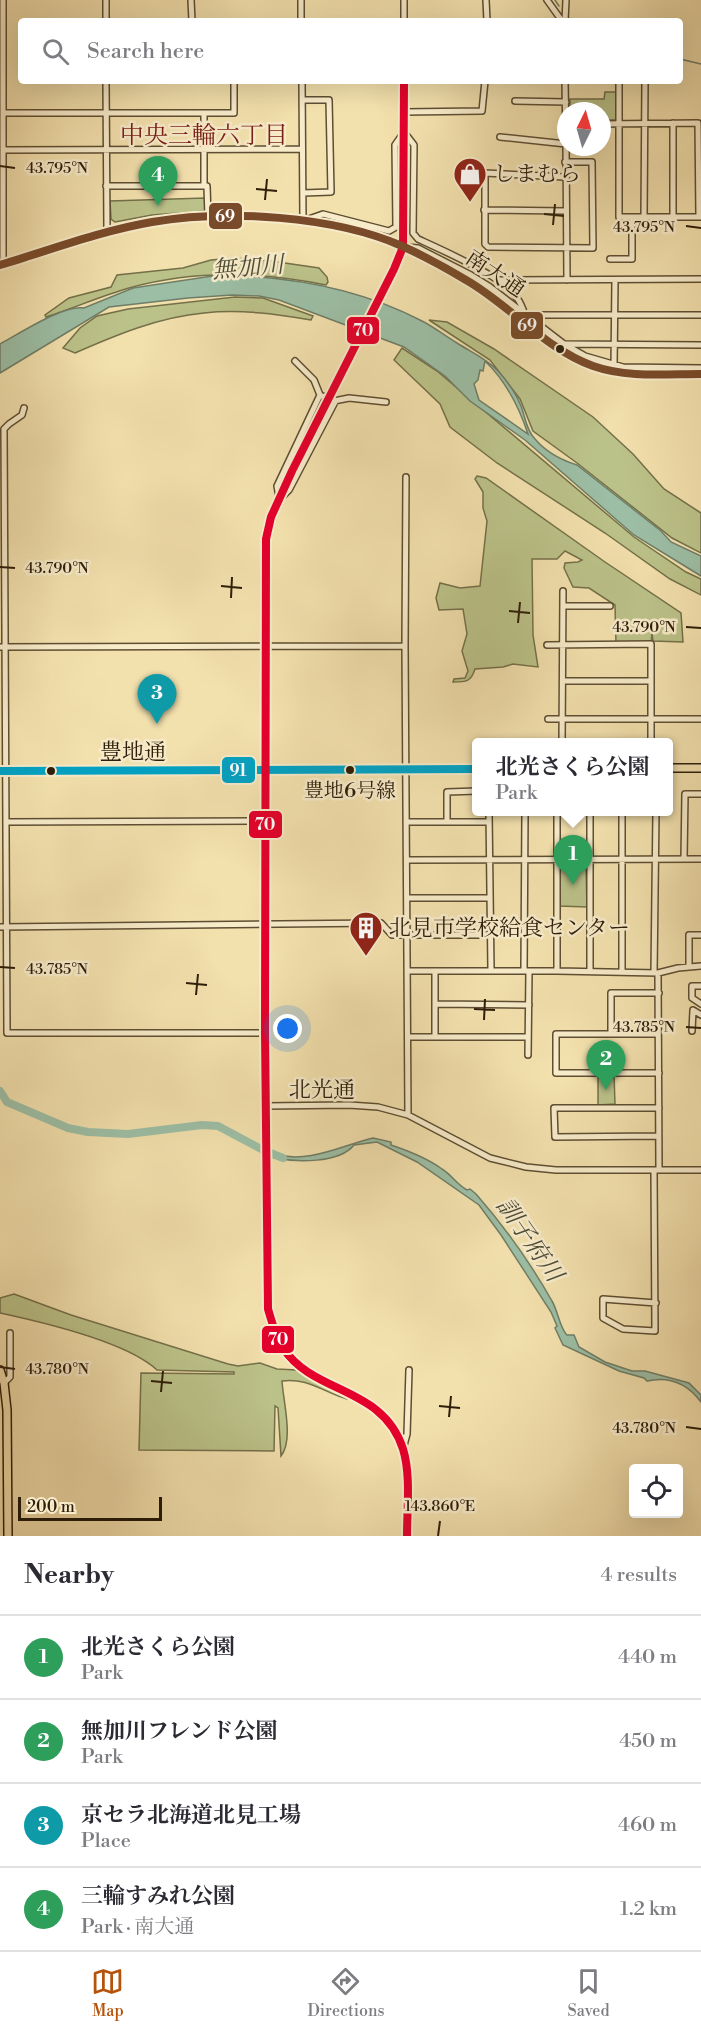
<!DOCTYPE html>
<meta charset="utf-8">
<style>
body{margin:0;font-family:"Libre Bodoni","Noto Serif JP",serif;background:#f7f7f7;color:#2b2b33}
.controls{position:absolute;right:18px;bottom:18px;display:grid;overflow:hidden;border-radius:6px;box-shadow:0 6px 24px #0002}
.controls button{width:54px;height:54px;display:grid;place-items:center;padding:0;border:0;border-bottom:2px solid #e1e1e2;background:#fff;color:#2b2b33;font:30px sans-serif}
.compass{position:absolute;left:557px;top:102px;width:54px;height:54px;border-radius:50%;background:#fff;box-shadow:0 6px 24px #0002;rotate:5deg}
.scale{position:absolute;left:18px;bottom:15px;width:144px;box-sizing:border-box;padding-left:6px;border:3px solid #2d1d09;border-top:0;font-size:16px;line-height:21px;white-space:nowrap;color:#2d1d09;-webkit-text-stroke:4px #f7ebca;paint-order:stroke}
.you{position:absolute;left:288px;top:1029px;width:21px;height:21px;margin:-15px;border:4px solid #fff;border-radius:50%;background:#1a73e8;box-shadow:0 0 0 9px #1a73e833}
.badge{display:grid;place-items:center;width:39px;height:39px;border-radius:50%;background:#b45309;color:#fff;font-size:20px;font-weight:700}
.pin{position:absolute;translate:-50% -50px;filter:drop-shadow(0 2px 3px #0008)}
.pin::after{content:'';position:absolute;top:32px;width:21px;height:18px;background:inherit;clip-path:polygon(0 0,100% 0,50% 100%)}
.popup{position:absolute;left:472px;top:738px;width:201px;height:78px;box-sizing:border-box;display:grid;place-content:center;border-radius:6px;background:#fff;filter:drop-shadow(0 2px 4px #0005);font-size:20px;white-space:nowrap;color:#7c7c81}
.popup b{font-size:22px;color:#2b2b33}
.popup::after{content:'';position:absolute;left:50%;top:100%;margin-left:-12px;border:12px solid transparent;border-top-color:#fff}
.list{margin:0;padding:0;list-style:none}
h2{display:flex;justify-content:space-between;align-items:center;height:78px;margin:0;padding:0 24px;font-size:26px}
h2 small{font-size:20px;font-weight:400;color:#7c7c81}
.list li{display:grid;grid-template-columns:39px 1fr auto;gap:18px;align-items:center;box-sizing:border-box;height:84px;padding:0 24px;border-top:2px solid #e1e1e2}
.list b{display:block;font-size:22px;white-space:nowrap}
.list p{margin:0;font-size:20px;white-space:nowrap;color:#7c7c81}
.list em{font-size:20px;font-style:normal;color:#7c7c81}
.icon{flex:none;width:33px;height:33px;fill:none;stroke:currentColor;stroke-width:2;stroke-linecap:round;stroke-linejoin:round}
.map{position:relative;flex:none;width:701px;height:1536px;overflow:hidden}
.search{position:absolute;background:#fff;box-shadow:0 6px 24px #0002;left:18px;right:18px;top:18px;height:66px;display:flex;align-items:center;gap:15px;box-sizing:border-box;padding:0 21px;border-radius:6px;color:#7c7c81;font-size:22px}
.sheet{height:414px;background:#fff}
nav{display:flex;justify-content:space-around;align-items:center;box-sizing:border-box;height:84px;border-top:2px solid #e1e1e2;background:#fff;font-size:16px;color:#7c7c81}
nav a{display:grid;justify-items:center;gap:3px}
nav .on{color:#b45309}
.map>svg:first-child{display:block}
</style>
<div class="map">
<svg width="701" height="1536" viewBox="0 0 701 1536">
<rect width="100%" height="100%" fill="#f2e0ad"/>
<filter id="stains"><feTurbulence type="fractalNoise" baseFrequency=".00333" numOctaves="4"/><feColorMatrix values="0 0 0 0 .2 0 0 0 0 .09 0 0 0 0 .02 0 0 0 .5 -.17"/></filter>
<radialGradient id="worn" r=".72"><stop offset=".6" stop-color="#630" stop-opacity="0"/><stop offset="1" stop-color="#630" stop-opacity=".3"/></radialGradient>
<path fill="#bbc289" stroke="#747049" stroke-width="1.5" d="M605,92H617L618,120H602V111H570V99H604Z
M205,198V211L152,215L115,222L111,219L110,201Z
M234,258L271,261L319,268L327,277L328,282L326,285C261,272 193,270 129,288C101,296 74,308 46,317L45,315L69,298L111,287L117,275L183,268L211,260Z
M235,297L263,298L313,316L311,320C276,314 240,309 204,313C159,317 116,335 75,353L63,348L80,328L97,316L128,309Z
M429,320L447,322L494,349L593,417L633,454L664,489L701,513V553L672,538L577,463L533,431L520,399L490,360Z
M402,348L437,371L634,537L686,572L701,579V595L670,579L605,533L497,463L450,427L440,404L394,360Z
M477,476L486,478L605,562L681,613L683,642L653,641L652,633L651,644H616L615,605L589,588L573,587L564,568L565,563L578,562L582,560L565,551L557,559H532L533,635L538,667L513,664L503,667L475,669C471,682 466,682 453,682L454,679L465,678L468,671L462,651L467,634L463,609L439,610L436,598L440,583L460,588L480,586L487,521L483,508V492L475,479Z
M562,862H584L586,865L587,907L559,906V865Z
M598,1075H614L615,1104L598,1105Z
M14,1294L71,1315L228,1364L238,1366L260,1363L277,1369L297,1370L351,1397L347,1399C325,1393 307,1377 282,1381C283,1401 294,1440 281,1456L278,1408L275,1406L274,1451L139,1450L141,1373L234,1374V1372L157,1370C127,1342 42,1322 0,1313V1298Z"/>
<path fill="#9cbea5" stroke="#707e67" stroke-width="1.5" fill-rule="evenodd" d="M219,275C289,276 359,288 422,321C434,327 445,336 457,343C471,352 487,359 498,371C507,381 516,393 521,406C525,416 526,430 535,439C546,452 561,460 577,465L661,531L671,542L701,556V576L634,535L525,440L470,401L445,376L404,347L279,300L259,296L232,295L188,298L109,307L0,373V344C19,334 64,304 84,308L133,288ZM485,361C506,381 519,407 528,434L479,400L474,384L478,380L480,370L483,371Z
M373,1138L391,1142V1145C409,1151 427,1158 442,1169C453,1176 456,1184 467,1190L470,1189L476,1194C504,1226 531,1264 552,1301C558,1311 560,1329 567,1335H574L579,1347L605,1362L632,1371H645L689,1383L701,1395V1402C687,1383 669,1376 647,1381L644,1378L619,1371L563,1345L555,1328L557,1326L551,1312L501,1235L479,1205L417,1162L377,1142L354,1145C339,1164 296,1162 274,1158V1154C309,1164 340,1146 373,1138Z"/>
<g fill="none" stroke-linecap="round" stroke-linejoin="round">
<path stroke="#707e67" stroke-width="1.5" d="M555,0L559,6
M680,59L701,64"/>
<path stroke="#9cbea5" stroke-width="8" d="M0,1091L7,1102L68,1128L88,1132L128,1134L202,1125L218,1126L263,1150L283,1158"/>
<g stroke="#5e4e32" stroke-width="8">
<path id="minor" d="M3,0V264
M191,0L192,21
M301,0V21
M486,0L487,21
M547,0L562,21
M106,21V0
M404,21V0
M565,21L566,0
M106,81L107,232
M302,81L303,221L323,214L389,231L396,227L395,145L404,132L414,145L413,233L418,239C442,250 504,277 517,298C521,303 523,309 525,315
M404,81L403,247L394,269L292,471L271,517L266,539L265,1033L268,1309C272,1322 275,1336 283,1348C314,1395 383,1386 403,1449C411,1475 407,1508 407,1536
M565,81L566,144
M619,81V217H701
M302,100H329L331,192L303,193
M515,101L566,102
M404,112L482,111L485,81
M3,113H234V81
M204,113V186H207L208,217
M602,124L698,123L699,217
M500,137L566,144L567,280
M3,150L302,149
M565,177L485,173V244L488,247L593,248L592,162H565
M106,186H204
M484,210L565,211
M644,217L645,81
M673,217V123
M405,247L418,248L469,274L490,287L564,344L585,356L623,367L701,368
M610,259H632V217
M0,265C50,250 100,231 152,222C226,209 334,216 402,246C424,256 446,268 466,280C510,305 545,349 593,366C627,378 665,374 701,374
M497,280L701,279
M526,315H701
M565,344L701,345
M295,361L314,380L320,395L325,397
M614,367L615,280
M334,401L349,398L386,402
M24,408L22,415L9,424L4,429L7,1033H265
M406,477L405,646L408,1115
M279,497L277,486L320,395
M282,497L289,490L335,402
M563,606H610
M547,645L651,644V742
M0,647L405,646
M563,681H650
M548,719H701
M562,742L563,591
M489,812L491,970
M557,812V971
M590,812V971
M622,812V972
M6,822L265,821
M407,822H489
M447,822V792L477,791
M684,859L685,794H701
M407,860L701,859
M407,898H489
M0,927L381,923L392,935H490
M689,966V935H701
M524,970L525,812
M408,971H557L658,973L678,968L701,966
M435,971V1037
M654,973L656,812
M658,973L659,1170
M701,986H692V998L701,1004
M435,1004L529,1005
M692,1031L693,1010L701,1015
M611,1033V993H659
M658,1034H556V1073H659
M408,1037H528
M528,1055L529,971
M266,1106L349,1105L378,1107L408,1115L490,1158L526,1167L556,1170H701
M658,1136L555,1137L554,1108H659
M654,1170L655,1331L623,1329L603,1318V1299L656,1303
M4,1383L10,1377V1333
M403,1449L407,1434L409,1370"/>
</g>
<g stroke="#2d1d09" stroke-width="10">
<path id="major" d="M669,768H701
M0,771L477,769
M0,1370L4,1383L7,1410L8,1536"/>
</g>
<use href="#minor" stroke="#f7ebca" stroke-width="5"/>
<use href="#major" stroke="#f2e0ad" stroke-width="7"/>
<g stroke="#f7ebca" stroke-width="12">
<path id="bus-1" d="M0,771L477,769"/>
</g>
<g stroke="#f7ebca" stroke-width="12">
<path id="bus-2" d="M404,81L403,247L394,269L292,471L271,517L266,539L265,1033L268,1309C272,1322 275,1336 283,1348C314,1395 383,1386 403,1449C411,1475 407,1508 407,1536"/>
</g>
<g stroke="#f7ebca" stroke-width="12">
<path id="bus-3" d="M0,265C50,250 100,231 152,222C226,209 334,216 402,246C424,256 446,268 466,280C510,305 545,349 593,366C627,378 665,374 701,374"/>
</g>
<use href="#bus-1" stroke="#02a2c4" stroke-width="8"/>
<use href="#bus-2" stroke="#e4002b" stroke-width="8"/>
<use href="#bus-3" stroke="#7a4b2a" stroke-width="8"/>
</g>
<path fill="none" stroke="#2d1d09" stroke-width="2" d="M0,166L15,168M256,189L277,191M265,200L267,179M544,214L564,216M553,225L555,204M686,226L701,228M0,567L15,568M221,586L242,588M231,598L232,577M509,611L530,613M518,623L520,602M686,627L701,628M0,967L15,968M186,983L207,985M196,995L198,974M474,1009L495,1010M484,1020L485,999M686,1027L701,1028M0,1367L15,1369M151,1381L172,1383M161,1392L163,1371M439,1406L460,1408M449,1417L451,1396M686,1427L701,1429M438,1536L440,1521"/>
<defs>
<g id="shop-pin" transform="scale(1.725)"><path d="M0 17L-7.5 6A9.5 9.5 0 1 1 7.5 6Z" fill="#8f2418" stroke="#f7ebca"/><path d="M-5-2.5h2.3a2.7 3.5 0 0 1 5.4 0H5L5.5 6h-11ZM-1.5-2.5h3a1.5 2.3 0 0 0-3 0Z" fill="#fff"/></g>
<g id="building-pin" transform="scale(1.725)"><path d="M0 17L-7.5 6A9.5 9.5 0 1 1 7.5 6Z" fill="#8f2418" stroke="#f7ebca"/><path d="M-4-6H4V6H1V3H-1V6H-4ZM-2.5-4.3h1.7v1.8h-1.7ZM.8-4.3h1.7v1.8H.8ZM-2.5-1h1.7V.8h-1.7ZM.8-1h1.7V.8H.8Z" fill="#fff"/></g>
</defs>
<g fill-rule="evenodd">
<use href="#shop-pin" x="470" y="174"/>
<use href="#building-pin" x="366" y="928"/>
</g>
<g fill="#2d1d09" stroke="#f7ebca" stroke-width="2">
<circle cx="560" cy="349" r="5"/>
<circle cx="350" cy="770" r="5"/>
<circle cx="51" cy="771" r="5"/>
</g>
<g text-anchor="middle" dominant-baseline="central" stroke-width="5" stroke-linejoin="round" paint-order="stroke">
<g font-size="20" fill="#2d1d09" stroke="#f7ebca">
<text x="350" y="791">豊地6号線</text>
</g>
<g font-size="22" fill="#2d1d09" stroke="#f7ebca" text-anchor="start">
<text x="493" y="174">しまむら</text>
<text x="389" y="928">北見市学校給食センター</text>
</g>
<g font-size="22" fill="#2d1d09" stroke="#f7ebca">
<text transform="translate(495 274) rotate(34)">南大通</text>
<text x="133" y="752">豊地通</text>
<text x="322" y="1090">北光通</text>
</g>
<g font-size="24" fill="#7a1f14" stroke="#f7ebca">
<text x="204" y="136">中央三輪六丁目</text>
</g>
<g font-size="24" font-style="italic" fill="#4e4d38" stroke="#f7ebca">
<text transform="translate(248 268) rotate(-5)">無加川</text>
<text transform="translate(529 1240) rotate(55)">訓子府川</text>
</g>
</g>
<g font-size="15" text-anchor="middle" fill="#2d1d09" stroke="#f7ebca" stroke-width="5" stroke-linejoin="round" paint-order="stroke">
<text x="57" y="173">43.795°N</text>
<text x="644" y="232">43.795°N</text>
<text x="57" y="573">43.790°N</text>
<text x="644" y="632">43.790°N</text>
<text x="57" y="974">43.785°N</text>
<text x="644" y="1032">43.785°N</text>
<text x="57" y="1374">43.780°N</text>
<text x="644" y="1433">43.780°N</text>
<text x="440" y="1511">143.860°E</text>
</g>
<g stroke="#f7ebca" stroke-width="2">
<rect x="208" y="202" width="35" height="28" rx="6" fill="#7a4b2a"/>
<rect x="510" y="311" width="34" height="29" rx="6" fill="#7a4b2a"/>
<rect x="346" y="316" width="34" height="29" rx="6" fill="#e4002b"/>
<rect x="221" y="756" width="35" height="28" rx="6" fill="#02a2c4"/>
<rect x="248" y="810" width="35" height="29" rx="6" fill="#e4002b"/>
<rect x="261" y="1325" width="34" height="29" rx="6" fill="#e4002b"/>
</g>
<g font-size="16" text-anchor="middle" font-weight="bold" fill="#fff">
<text x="225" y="222">69</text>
<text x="527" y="331">69</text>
<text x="363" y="336">70</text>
<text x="238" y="776">91</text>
<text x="265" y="830">70</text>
<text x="278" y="1345">70</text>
</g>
<rect width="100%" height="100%" filter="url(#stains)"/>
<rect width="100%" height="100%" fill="url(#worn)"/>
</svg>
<div class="controls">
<button><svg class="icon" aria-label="locate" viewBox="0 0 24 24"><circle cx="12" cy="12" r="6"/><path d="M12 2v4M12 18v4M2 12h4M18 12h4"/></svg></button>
</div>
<svg class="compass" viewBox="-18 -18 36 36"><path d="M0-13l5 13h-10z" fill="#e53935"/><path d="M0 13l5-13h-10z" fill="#7c7c81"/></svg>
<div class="scale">200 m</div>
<div class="you"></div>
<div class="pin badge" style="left:573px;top:885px;background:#2e9e5b">1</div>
<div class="popup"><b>北光さくら公園</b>Park</div>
<div class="pin badge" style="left:606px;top:1090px;background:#2e9e5b">2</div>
<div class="pin badge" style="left:157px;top:724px;background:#0f9aa8">3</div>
<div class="pin badge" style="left:158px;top:206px;background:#2e9e5b">4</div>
<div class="search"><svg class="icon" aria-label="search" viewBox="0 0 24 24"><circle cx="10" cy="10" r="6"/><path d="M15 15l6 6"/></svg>Search here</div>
</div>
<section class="sheet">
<h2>Nearby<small>4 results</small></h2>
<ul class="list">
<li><span class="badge" style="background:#2e9e5b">1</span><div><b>北光さくら公園</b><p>Park</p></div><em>440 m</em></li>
<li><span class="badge" style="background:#2e9e5b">2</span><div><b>無加川フレンド公園</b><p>Park</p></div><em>450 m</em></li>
<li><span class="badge" style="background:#0f9aa8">3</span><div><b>京セラ北海道北見工場</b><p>Place</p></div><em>460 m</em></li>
<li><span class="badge" style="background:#2e9e5b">4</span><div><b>三輪すみれ公園</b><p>Park · 南大通</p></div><em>1.2 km</em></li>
</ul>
</section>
<nav>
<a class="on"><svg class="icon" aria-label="map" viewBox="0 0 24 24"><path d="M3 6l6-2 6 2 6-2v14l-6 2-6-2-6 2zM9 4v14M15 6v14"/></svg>Map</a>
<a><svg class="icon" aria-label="directions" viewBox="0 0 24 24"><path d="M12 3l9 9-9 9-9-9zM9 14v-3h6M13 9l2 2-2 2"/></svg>Directions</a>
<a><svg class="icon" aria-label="saved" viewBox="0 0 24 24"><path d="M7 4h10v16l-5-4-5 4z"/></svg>Saved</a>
</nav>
